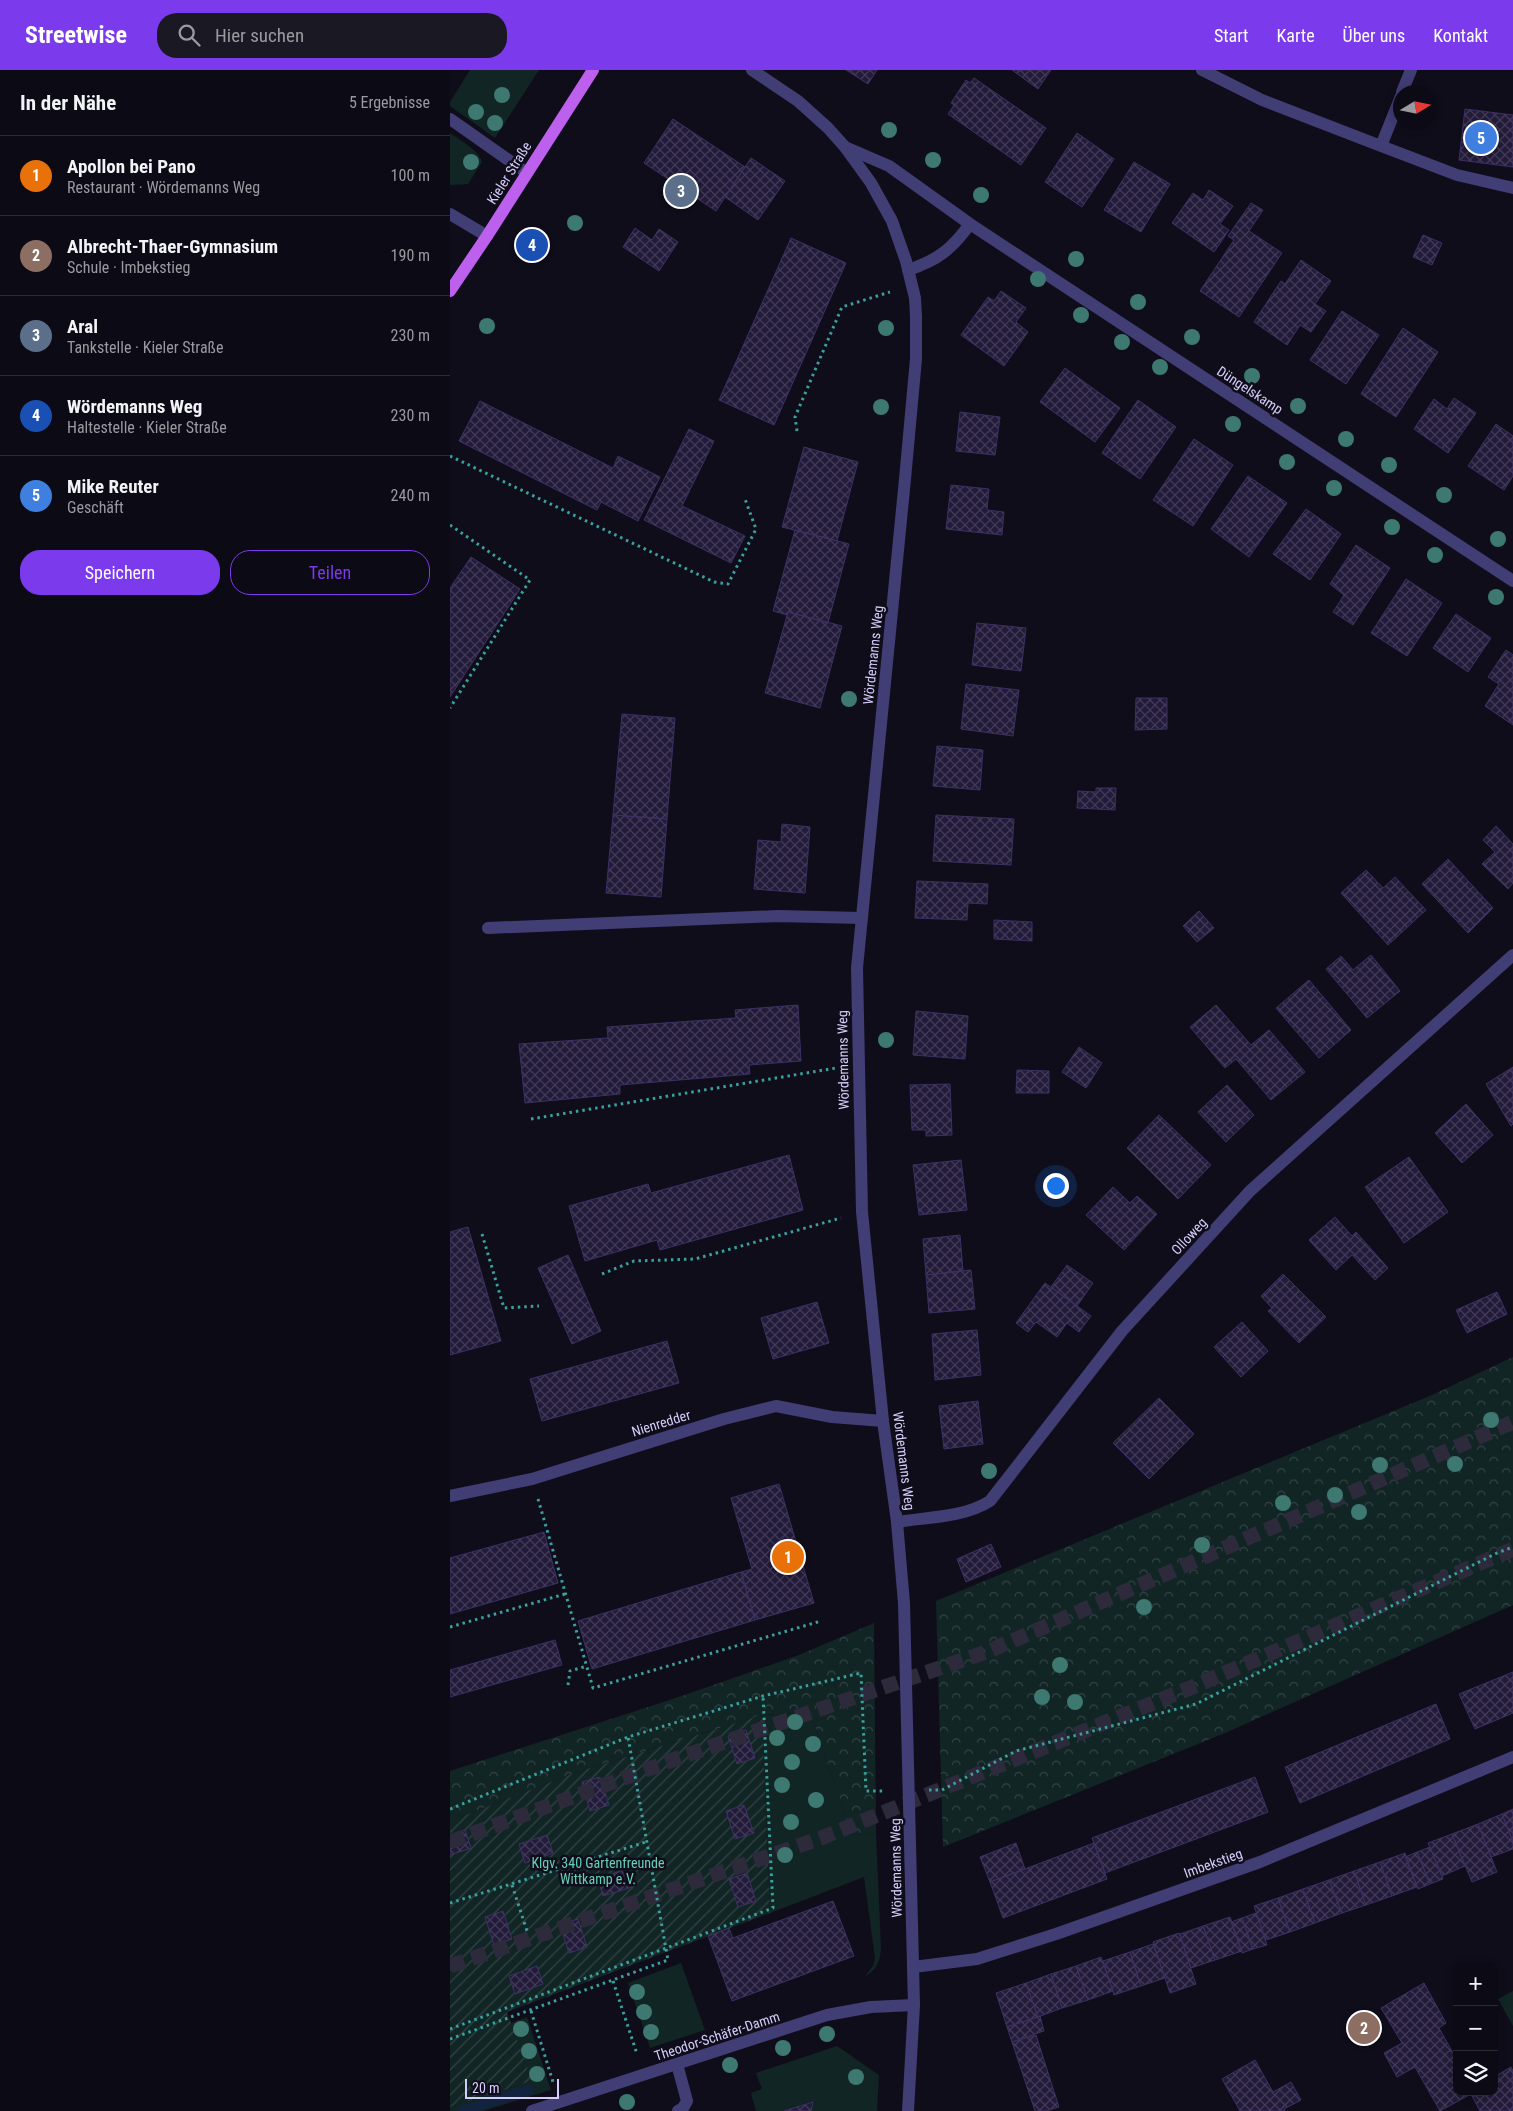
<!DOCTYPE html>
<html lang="de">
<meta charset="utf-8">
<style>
body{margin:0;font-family:"Roboto Condensed",sans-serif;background:#1a1822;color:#f1f3f6}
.controls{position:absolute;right:15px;bottom:15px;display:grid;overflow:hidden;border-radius:10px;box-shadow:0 2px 8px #0003}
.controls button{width:45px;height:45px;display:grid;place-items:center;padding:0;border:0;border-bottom:1px solid #2c2b34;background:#0c0a14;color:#f1f3f6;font:25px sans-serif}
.compass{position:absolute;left:943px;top:15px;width:45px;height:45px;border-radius:50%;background:#0c0a14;box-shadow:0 2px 8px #0003;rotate:80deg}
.scale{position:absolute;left:15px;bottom:12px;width:94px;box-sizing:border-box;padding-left:5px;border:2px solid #d4cdf9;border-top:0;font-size:14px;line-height:18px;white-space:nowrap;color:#d4cdf9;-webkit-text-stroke:4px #100d1b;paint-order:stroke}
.you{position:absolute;left:605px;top:1115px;width:18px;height:18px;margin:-12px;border:4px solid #fff;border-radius:50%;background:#1a73e8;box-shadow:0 0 0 8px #1a73e833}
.badge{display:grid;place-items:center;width:32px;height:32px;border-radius:50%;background:#7c3aed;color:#fff;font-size:16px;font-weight:700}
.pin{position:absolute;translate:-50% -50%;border:2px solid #fff;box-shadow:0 1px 5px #0006}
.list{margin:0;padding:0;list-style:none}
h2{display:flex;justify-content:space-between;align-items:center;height:65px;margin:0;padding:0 20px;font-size:21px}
h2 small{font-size:16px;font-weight:400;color:#9a9aa0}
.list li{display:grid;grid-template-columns:32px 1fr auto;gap:15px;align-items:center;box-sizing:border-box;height:80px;padding:0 20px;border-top:1px solid #2c2b34}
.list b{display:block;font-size:19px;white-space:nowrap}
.list p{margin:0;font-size:16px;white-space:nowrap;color:#9a9aa0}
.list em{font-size:16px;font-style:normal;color:#9a9aa0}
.actions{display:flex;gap:10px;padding:15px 20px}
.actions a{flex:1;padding:11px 0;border:1px solid #7c3aed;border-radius:20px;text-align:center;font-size:18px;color:#7c3aed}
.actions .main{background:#7c3aed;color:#fff}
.icon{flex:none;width:28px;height:28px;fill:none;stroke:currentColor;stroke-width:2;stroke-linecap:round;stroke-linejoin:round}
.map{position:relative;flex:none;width:1063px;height:2041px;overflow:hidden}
header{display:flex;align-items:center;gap:30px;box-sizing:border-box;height:70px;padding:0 25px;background:#7c3aed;color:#fff}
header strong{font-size:24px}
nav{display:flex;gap:28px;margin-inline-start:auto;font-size:18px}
.search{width:350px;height:45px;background:#1a1822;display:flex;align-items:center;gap:12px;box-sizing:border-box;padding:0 18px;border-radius:20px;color:#9a9aa0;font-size:19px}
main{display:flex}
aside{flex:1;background:#0c0a14}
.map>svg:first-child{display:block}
</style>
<header>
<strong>Streetwise</strong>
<div class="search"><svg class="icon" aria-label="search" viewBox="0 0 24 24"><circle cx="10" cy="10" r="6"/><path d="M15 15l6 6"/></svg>Hier suchen</div>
<nav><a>Start</a><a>Karte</a><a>Über uns</a><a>Kontakt</a></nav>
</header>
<main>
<aside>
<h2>In der Nähe<small>5 Ergebnisse</small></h2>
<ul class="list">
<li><span class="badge" style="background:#e8710a">1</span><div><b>Apollon bei Pano</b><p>Restaurant · Wördemanns Weg</p></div><em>100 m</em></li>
<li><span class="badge" style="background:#8d6e63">2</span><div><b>Albrecht-Thaer-Gymnasium</b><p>Schule · Imbekstieg</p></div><em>190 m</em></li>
<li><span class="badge" style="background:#5c6f8a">3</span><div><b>Aral</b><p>Tankstelle · Kieler Straße</p></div><em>230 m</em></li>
<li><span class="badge" style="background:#1a4fb4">4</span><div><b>Wördemanns Weg</b><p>Haltestelle · Kieler Straße</p></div><em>230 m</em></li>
<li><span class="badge" style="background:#3f7fe0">5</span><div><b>Mike Reuter</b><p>Geschäft</p></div><em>240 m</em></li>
</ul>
<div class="actions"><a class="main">Speichern</a><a>Teilen</a></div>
</aside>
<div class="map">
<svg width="1063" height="2041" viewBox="0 0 1063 2041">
<defs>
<pattern id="forest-crowns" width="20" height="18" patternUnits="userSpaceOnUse" patternTransform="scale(1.25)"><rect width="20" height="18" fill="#112525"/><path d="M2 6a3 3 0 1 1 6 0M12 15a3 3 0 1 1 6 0" fill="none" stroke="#334345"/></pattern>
<pattern id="garden-furrows" width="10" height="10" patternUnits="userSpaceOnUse" patternTransform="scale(1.25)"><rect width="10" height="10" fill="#112525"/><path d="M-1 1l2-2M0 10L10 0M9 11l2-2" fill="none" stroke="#334345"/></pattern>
<pattern id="building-cross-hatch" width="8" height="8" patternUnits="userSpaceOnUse" patternTransform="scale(1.25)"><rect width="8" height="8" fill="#231b3a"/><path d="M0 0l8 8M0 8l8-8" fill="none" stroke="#423b57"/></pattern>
</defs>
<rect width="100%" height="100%" fill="#100d1b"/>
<path fill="#112525" d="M20,0H89L45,68L0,36V32Z
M0,63C11,71 28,79 32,92L18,114L0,115Z
M360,1642L402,1765L426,1763L431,1879C430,1891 426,1901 415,1906L423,1896L425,1888L414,1807L320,1843L312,1645Z
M231,1893L255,1960L200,1978L178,1913Z
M1063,1921V1956L1048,1929Z
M77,1947L101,2020L33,2041H0V2037L81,2011L61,1953Z
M387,1976L429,2005L427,2041H361L362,2032L334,2041H306L301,2023L312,2019L306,2003Z"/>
<path fill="url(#forest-crowns)" d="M1063,1287V1535L775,1663L493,1777L486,1531L982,1325Z
M424,1553L426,1763L402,1765L360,1642L312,1645L185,1684L124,1703L0,1751V1701L232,1626L349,1585Z"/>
<path fill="url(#garden-furrows)" d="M312,1645L320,1843L57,1942L82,2011L0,2037V1751L124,1703Z"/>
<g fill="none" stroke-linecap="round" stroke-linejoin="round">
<path stroke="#12233f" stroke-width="10" d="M12,2041L78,2020"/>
</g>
<path fill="url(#building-cross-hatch)" stroke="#3c3064" d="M396,0H427L418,14Z
M562,0H601L588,19Z
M524,8L596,58L571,95L498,44L504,35L501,33L516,10L520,13Z
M1015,39L1063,45V97L1009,90Z
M223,49L295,97L266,141L194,93Z
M627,63L664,89L632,137L595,112Z
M301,88L335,111L308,150L275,127Z
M684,92L720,114L691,162L654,140Z
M759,120L783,136L770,154L779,160L764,182L722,153L743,123L753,130Z
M801,133L813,140L799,161L832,183L789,247L750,221L784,170L778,166Z
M185,158L202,170L209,159L228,172L209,201L173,177Z
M973,165L992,173L982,195L963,187Z
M341,168L396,193L324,355L269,330Z
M851,190L881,211L865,234L876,241L861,262L850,255L837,275L804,252L831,211L835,214Z
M551,221L576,238L566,252L578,262L554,296L511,265L538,227L544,231Z
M892,241L929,265L896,314L860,290Z
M953,258L988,282L946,347L911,324Z
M615,298L670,338L645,372L590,332Z
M1004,328L1026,343L998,383L964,359L984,329L997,339Z
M688,330L726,357L690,409L652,383Z
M30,331L163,398L168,386L210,407L188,451L151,432L147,440L9,371Z
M510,342L550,347L545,385L506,381Z
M1046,354L1063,366V406L1054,420L1018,396Z
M239,359L264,371L232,436L295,466L281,493L194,450Z
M744,369L783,395L743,456L703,430Z
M354,377L408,392L387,471L332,457Z
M798,406L837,433L799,487L761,459Z
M501,415L539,419L537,440L554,442L552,465L496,459Z
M856,439L891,464L860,510L823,484Z
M345,460L399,474L378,553L338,542L337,545L323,541Z
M906,475L940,498L903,555L883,542L894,525L880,514Z
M21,487L70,519L0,627V518Z
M956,509L992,533L957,586L921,563Z
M338,542L392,556L370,638L315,623Z
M1006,544L1041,568L1018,602L983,578Z
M527,553L576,558L571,601L522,595Z
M1056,580L1063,585V655L1035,636L1049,614L1038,607Z
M516,614L569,620L563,666L511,659Z
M686,628H717V659L685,660Z
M172,644L225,648L217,749L163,745Z
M487,676L533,680L530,720L483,716Z
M646,718H666L665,740L627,738L628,721L646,722Z
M163,745L217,749L211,827L156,823Z
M486,745L564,749L561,795L483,791Z
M332,754L360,757L355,823L304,819L308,770L331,772Z
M1046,756L1063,774V813L1058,819L1032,794L1045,782L1033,770Z
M998,789L1043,838L1018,863L972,814Z
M916,800L933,818L945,807L976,840L938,875L891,823Z
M467,811L538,814L537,834L518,833L517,850L465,848Z
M749,841L764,858L747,872L733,856Z
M544,850L582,852V871L544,869Z
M921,885L950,921L917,948L876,899L891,886L903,900Z
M859,910L901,960L869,988L826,938Z
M348,935L351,991L299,995L300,1004L170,1015V1024L75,1033L69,974L158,968L157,957L286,948L285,940Z
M766,935L801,975L819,960L855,1002L821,1030L786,989L775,998L740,957Z
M466,941L518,946L515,989L463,985Z
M629,977L652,993L636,1018L612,1002Z
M1063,997V1054L1061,1056L1036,1014Z
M567,1000L599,1001V1023H566Z
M500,1014L502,1065L476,1066V1060H462L460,1015Z
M777,1015L804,1045L776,1072L748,1042Z
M1016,1034L1043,1065L1012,1093L985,1063Z
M709,1045L761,1095L728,1129L677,1078Z
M339,1085L353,1140L210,1180L207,1170L135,1191L119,1136L198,1114L201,1123Z
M959,1087L998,1142L954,1173L915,1117Z
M511,1090L517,1140L469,1145L463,1095Z
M663,1117L680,1133L687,1126L707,1144L674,1180L636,1145Z
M885,1147L902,1166L906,1162L938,1198L925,1210L902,1185L886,1200L859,1170Z
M18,1157L51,1271L0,1285V1162Z
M510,1165L513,1201L476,1205L473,1169Z
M118,1185L151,1261L122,1274L88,1198Z
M617,1195L643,1213L627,1236L601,1217Z
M521,1200L525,1239L479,1243L476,1205Z
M833,1204L876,1247L849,1273L818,1241L822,1238L811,1226Z
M595,1213L641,1246L629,1262L617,1253L607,1267L586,1252L578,1262L566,1253Z
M1047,1222L1057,1244L1017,1263L1006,1240Z
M367,1232L379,1273L323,1289L311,1248Z
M792,1252L818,1281L791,1307L764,1277Z
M527,1260L531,1305L485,1310L482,1264Z
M217,1271L229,1313L92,1351L80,1309Z
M709,1328L744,1364L699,1409L663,1373Z
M528,1331L533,1374L494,1379L489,1336Z
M329,1414L364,1533L305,1550L291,1502L302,1499L281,1428Z
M94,1462L108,1513L0,1544V1488Z
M541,1474L551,1497L516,1512L507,1489Z
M291,1502L305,1550L142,1599L128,1551Z
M105,1570L112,1595L0,1627V1600Z
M1063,1602V1643L1025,1659L1009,1624Z
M986,1634L1000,1669L850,1733L835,1697Z
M296,1660L305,1688L287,1694L278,1666Z
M150,1707L159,1735L140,1741L132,1712Z
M805,1707L818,1742L655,1803L642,1768Z
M294,1735L304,1763L285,1769L276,1741Z
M1063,1739V1772L1052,1744Z
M1052,1744L1063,1772V1779L1041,1787L1028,1754Z
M1028,1754L1047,1802L1022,1812L1002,1764Z
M15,1760L21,1778L0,1785V1765Z
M1002,1764L1015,1796L992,1806L978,1773Z
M97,1765L103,1783L75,1793L69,1774Z
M566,1773L575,1799L540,1812L530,1787Z
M644,1773L657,1809L553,1848L540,1812Z
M980,1777L993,1809L980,1814L967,1782Z
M967,1782L980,1814L968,1819L955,1787Z
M955,1783L967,1817L942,1826L930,1792Z
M930,1792L942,1826L916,1835L904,1801Z
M175,1799L182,1817L153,1826L148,1809Z
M904,1801L916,1835L892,1843L879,1810Z
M297,1803L306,1831L288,1837L279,1809Z
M879,1810L892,1843L865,1853L853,1819Z
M853,1819L865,1853L840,1862L828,1828Z
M828,1828L840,1862L816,1870L804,1836Z
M383,1831L404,1886L282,1931L258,1866L279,1858L283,1868Z
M53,1841L62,1869L44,1875L35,1847Z
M806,1843L817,1875L803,1879L792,1848Z
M780,1847L792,1881L765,1890L753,1856Z
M792,1848L803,1879L792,1883L781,1852Z
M128,1849L137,1877L119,1883L110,1855Z
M753,1856L765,1890L741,1898L730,1864Z
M729,1863L746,1914L720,1923L703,1872Z
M703,1874L715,1908L691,1916L680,1882Z
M680,1882L691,1916L664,1925L653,1891Z
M651,1887L663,1921L638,1930L626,1896Z
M87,1896L93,1914L65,1924L59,1906Z
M626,1896L638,1930L612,1938L601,1904Z
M601,1904L612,1938L588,1947L576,1913Z
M576,1913L588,1947L557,1957L546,1923Z
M974,1913L996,1953L989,1958L1003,1983L1007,1981V2022H1044V2007L1061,1997L1063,2001V2041H1030L1021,2024L990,2041L965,1997L947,2007L934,1983L952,1973L931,1938Z
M590,1946L594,1961L562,1972L557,1957Z
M586,1965L609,2037L596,2041H585L562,1972Z
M805,1990L823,2022L841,2012L851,2030L834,2039L835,2041H790L772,2009Z
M363,2032L361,2041H334Z"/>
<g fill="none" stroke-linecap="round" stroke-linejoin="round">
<path stroke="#2d2a3c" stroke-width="15" stroke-dasharray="15 8" stroke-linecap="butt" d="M0,1772L231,1687L539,1581L1063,1352
M0,1896L371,1768L740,1618L1063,1479"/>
<path stroke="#39a19e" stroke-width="3" stroke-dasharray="2.5 4" stroke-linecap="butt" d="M347,361L345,347L392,237L440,222
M0,386L264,512L278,514L306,459L295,429
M0,455L80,510L0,638
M81,1049L386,998
M32,1164L54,1238L89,1236
M152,1204L184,1191L245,1189L391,1148
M88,1429L143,1618L371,1551
M0,1557L115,1524
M118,1615L120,1601L137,1596
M479,1720H492L566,1681L746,1634L1047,1483L1063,1477
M0,1739L178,1667L313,1626L411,1603L416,1721H436
M62,1815L77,1861
M0,1833L196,1772
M163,1911L187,1984
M81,1941L103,2012
M0,1959L323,1838L313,1626
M0,1969L218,1890L178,1667"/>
<path stroke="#413d75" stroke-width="12" d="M752,0L812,30L931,76L1007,105L1063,118
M952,22L961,0
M0,49L77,103
M931,76L951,26
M0,144L37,166
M38,858L328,846L412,848
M227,1994L237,2031L233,2038L228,2041"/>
<path stroke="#413d75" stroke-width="12" d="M395,77L439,96L520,154L1063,511
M458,200C488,190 502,179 520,154
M0,1426L82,1409L274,1349L326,1336L382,1347L433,1351
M447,1452C477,1447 513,1448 540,1431L672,1261L800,1121L1063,885
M463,1897L527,1889L606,1864L810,1792L1063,1687
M82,2041L377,1945L421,1937L464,1935"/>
<path stroke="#413d75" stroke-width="12" d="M302,0L348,31L378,58L395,77L421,113L442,151L456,191L465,228L466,246V289L455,409L407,898L412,1142L433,1351L447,1452L454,1533L464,1935L458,2041"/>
<path stroke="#bd60ed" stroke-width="12" d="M0,221L37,166L143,0"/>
</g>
<g fill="#3d7871">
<circle cx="52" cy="25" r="8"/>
<circle cx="26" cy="42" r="8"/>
<circle cx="45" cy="53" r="8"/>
<circle cx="439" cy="60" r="8"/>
<circle cx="483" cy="90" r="8"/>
<circle cx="21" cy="92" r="8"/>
<circle cx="531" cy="125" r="8"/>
<circle cx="125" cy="153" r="8"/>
<circle cx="626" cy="189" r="8"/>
<circle cx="588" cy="209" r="8"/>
<circle cx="688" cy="232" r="8"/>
<circle cx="631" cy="245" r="8"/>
<circle cx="37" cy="256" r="8"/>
<circle cx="436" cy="258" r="8"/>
<circle cx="742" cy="267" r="8"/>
<circle cx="672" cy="272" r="8"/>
<circle cx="710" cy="297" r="8"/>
<circle cx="802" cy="306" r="8"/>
<circle cx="848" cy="336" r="8"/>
<circle cx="431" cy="337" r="8"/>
<circle cx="783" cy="354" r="8"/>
<circle cx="896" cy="369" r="8"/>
<circle cx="837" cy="392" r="8"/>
<circle cx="939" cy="395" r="8"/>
<circle cx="884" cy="418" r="8"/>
<circle cx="994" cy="425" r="8"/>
<circle cx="942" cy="457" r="8"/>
<circle cx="1048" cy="469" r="8"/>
<circle cx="985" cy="485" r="8"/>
<circle cx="1046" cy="527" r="8"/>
<circle cx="399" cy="629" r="8"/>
<circle cx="436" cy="970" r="8"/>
<circle cx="1041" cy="1350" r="8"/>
<circle cx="1005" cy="1394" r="8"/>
<circle cx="930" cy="1395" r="8"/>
<circle cx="539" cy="1401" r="8"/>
<circle cx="885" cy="1425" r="8"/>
<circle cx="833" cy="1433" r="8"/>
<circle cx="909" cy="1442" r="8"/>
<circle cx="752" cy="1475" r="8"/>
<circle cx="694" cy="1537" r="8"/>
<circle cx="610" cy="1595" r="8"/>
<circle cx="592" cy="1627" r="8"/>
<circle cx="625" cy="1632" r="8"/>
<circle cx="345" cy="1652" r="8"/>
<circle cx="327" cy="1668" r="8"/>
<circle cx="363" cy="1674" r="8"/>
<circle cx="342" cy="1692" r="8"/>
<circle cx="332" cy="1715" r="8"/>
<circle cx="366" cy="1730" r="8"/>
<circle cx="341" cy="1752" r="8"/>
<circle cx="335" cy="1785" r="8"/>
<circle cx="187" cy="1922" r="8"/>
<circle cx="194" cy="1942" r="8"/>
<circle cx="71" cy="1959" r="8"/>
<circle cx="201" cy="1962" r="8"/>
<circle cx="377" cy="1964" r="8"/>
<circle cx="333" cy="1978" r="8"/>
<circle cx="79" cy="1981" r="8"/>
<circle cx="280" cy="1995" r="8"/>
<circle cx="87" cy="2004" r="8"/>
<circle cx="406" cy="2007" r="8"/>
<circle cx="177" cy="2032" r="8"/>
</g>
<g text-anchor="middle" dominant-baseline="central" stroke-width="5" stroke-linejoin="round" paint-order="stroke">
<g font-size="14" fill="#d4cdf9" stroke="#100d1b">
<text transform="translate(59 103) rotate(-58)">Kieler Straße</text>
<text transform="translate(800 320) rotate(33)">Düngelskamp</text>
<text transform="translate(423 585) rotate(-84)">Wördemanns Weg</text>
<text transform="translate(393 990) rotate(-91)">Wördemanns Weg</text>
<text transform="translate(739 1166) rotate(-47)">Olloweg</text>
<text transform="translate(211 1353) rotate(-17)">Nienredder</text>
<text transform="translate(454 1391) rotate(83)">Wördemanns Weg</text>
<text transform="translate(763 1793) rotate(-20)">Imbekstieg</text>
<text transform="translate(446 1798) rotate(-91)">Wördemanns Weg</text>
<text transform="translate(267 1966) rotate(-18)">Theodor-Schäfer-Damm</text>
</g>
<g font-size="14" fill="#62d0b8" stroke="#100d1b">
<text x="148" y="1793">Klgv. 340 Gartenfreunde<tspan x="148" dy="16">Wittkamp e.V.</tspan></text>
</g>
</g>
</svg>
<div class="controls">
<button>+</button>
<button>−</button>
<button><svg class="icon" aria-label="layers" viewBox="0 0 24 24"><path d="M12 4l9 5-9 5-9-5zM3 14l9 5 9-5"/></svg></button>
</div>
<svg class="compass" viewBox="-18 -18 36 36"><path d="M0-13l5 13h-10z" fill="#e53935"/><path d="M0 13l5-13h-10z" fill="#9a9aa0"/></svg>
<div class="scale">20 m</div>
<div class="you"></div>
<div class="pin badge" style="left:338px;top:1487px;background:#e8710a">1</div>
<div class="pin badge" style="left:914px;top:1958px;background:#8d6e63">2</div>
<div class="pin badge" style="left:231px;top:121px;background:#5c6f8a">3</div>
<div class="pin badge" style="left:82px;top:175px;background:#1a4fb4">4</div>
<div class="pin badge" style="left:1031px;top:68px;background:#3f7fe0">5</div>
</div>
</main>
